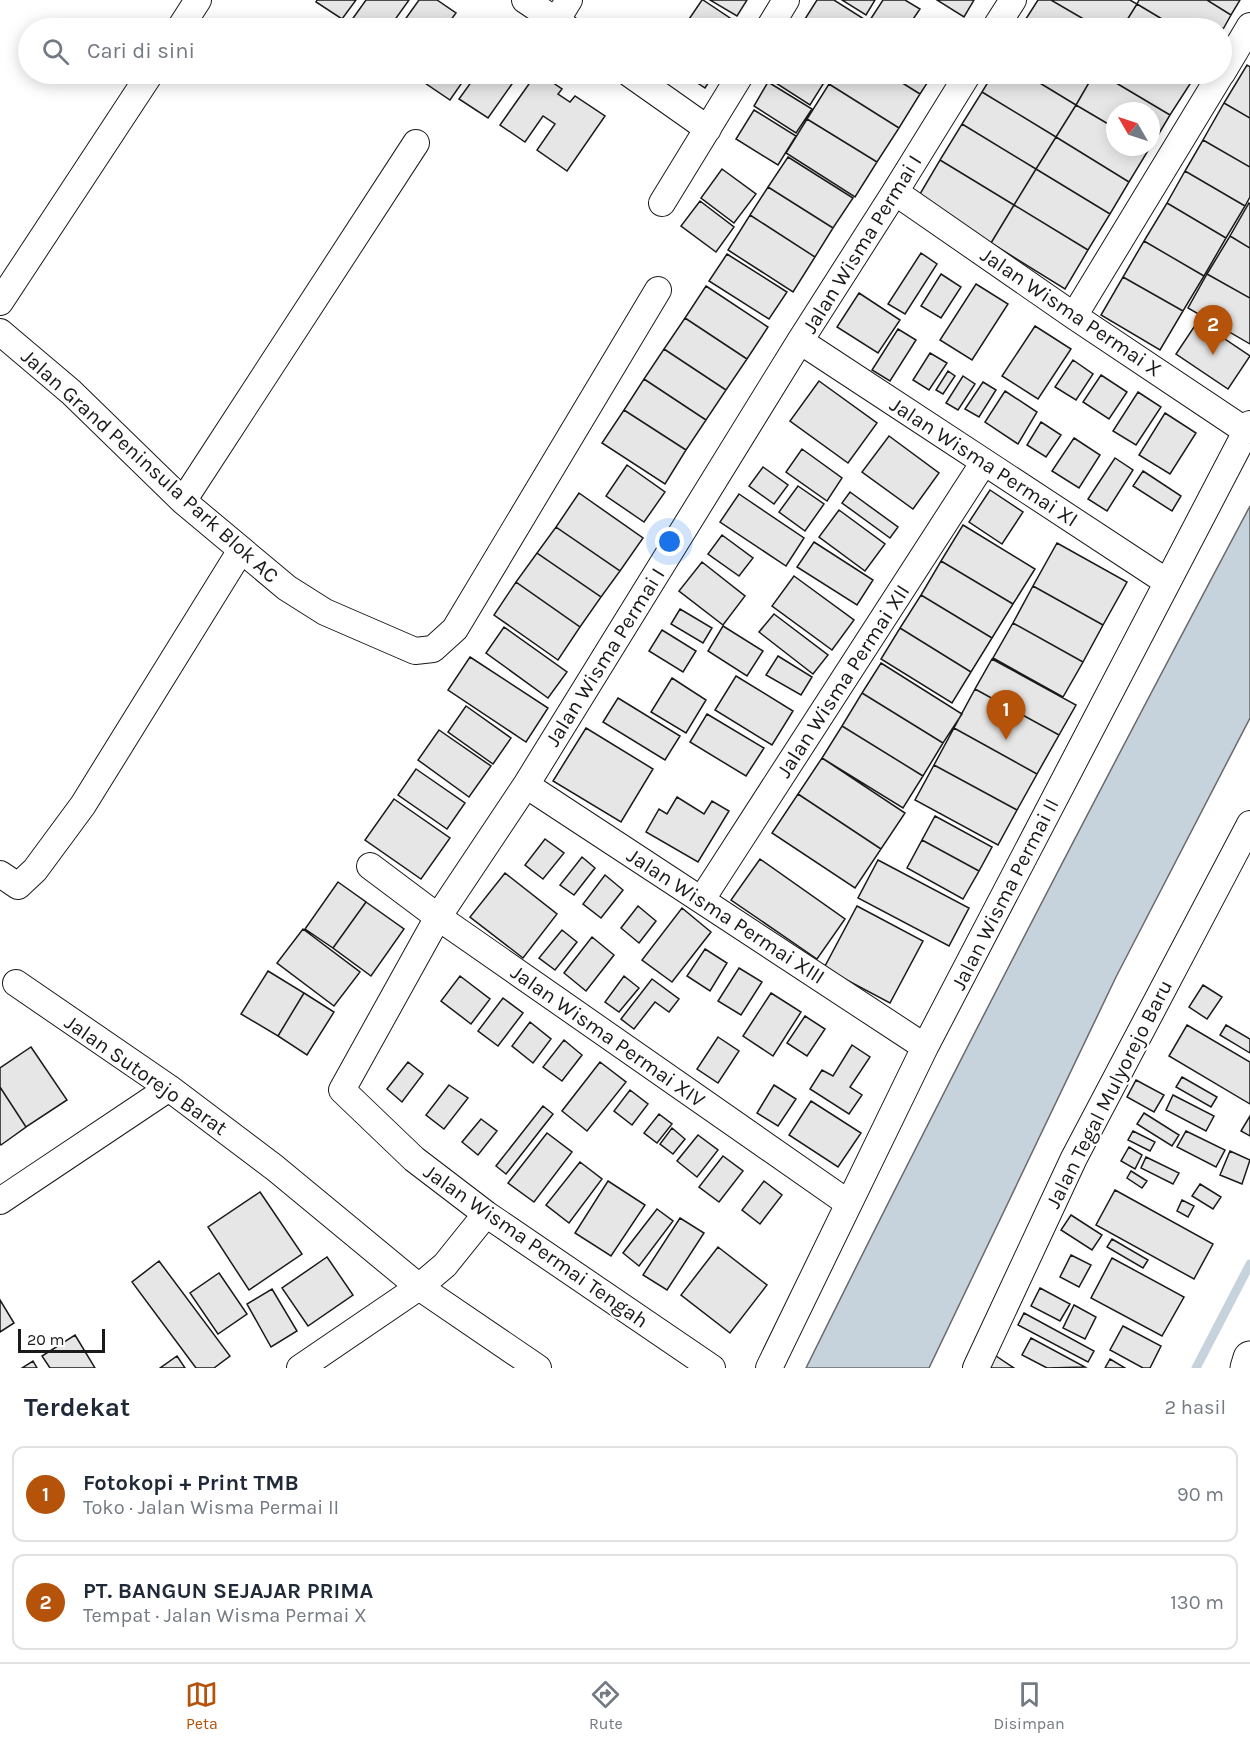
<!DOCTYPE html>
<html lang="id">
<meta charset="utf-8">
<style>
body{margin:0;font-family:Karla,sans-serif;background:#f2f2f3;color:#1f2937}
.compass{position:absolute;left:1106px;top:102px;width:54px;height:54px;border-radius:50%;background:#fff;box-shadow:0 3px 15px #0003;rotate:309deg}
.scale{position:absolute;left:18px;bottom:15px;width:87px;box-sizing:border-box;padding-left:6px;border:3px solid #1a1a1a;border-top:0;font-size:16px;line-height:21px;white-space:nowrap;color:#1a1a1a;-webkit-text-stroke:4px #fff;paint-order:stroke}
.you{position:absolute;left:670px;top:542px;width:21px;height:21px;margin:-15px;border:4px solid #fff;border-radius:50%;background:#1a73e8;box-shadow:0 0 0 9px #1a73e833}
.badge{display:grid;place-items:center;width:39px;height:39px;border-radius:50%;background:#b45309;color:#fff;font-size:20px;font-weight:700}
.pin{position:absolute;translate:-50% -50px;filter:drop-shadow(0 2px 3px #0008)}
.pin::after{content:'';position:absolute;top:32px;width:21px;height:18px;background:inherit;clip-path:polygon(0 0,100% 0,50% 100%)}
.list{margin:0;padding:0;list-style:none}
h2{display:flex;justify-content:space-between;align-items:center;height:78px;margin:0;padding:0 24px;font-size:26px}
h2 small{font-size:20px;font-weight:400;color:#747a83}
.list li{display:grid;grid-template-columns:39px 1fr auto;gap:18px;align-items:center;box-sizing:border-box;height:96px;margin:0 12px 12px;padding:0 12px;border:2px solid #e0e1e3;border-radius:12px}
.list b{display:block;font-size:22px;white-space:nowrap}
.list p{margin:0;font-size:20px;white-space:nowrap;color:#747a83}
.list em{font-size:20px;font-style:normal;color:#747a83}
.icon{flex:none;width:33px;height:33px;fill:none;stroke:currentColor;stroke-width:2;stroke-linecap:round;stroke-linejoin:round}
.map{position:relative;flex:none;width:1250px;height:1368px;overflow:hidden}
.search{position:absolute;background:#fff;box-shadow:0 3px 15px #0003;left:18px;right:18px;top:18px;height:66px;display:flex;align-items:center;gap:15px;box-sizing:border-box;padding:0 21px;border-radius:33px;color:#747a83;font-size:22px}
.sheet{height:294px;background:#fff}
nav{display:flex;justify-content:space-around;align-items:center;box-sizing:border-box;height:84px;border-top:2px solid #e0e1e3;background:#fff;font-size:16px;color:#747a83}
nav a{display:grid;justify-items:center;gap:3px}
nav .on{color:#b45309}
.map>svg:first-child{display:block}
</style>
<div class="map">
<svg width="1250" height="1368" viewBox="0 0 1250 1368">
<rect width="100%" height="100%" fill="#fff"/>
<path fill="#c6d2dc" stroke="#6a6a6a" stroke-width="1.5" d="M1250,506V718L1116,977L929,1368H806C949,1078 1098,792 1250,506Z"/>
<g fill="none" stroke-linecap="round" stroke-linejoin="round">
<path stroke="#c6d2dc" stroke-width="9" d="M1196,1368L1250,1264"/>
</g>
<path fill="#e6e6e6" stroke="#1a1a1a" stroke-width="1.5" d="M317,0H356L342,19L316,2Z
M366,0H409L389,28H346Z
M419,0H437L456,13L445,28H399Z
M702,0H703L745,28H683Z
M710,0H747L737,16Z
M817,0H834L864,19L859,28H821L805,19Z
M842,0H875L866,15Z
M883,0H905L920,9L907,28H883L870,20Z
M937,0H974L964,17Z
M1038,0H1051L1099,28H1027L1022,25Z
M1051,0H1130L1137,4L1122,28H1099Z
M1139,0H1207L1231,15L1222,31V28H1177L1137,4Z
M1207,0H1240L1231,15Z
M1137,4L1177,28H1122Z
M868,21L880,28H864Z
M802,23L811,28H798Z
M1247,65L1250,67V118L1224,103Z
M427,74H468L450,100L422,81Z
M477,74H519L488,118L459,99Z
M536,74H540L562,89L558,94L570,102L575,96L605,116L567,171L537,150L555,124L543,116L525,142L500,125Z
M684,74H714L705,88Z
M770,74H813L825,81L810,105L768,78Z
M836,74H888L920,94L899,128L829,84Z
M888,74H933L920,94Z
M993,74H1025L1076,105L1056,137L982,92Z
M1025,74H1094L1076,105Z
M1094,74H1101L1170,115L1151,147V111H1115V128L1076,105Z
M1101,74H1173L1190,84L1170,115Z
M1173,74H1196L1190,84Z
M768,82L812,109L796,133L754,106Z
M829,84L899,128L877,162L807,119Z
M982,92L1056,137L1036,169L962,124Z
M1224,103L1250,118V167L1203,140Z
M1076,105L1115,128V147H1146L1149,149L1129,182L1056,137Z
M754,110L796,136L778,165L736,139Z
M807,119L877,162L855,197L786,153Z
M962,124L1036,169L1014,205L940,160Z
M1056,137L1129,182L1110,214L1036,169Z
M1203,140L1250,167V197L1245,206L1185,171Z
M788,157L853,198L833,228L768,187Z
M940,160L1014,205L991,243L917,199Z
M722,169L756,194L734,223L701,198Z
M1036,169L1110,214L1088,250L1014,205Z
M1185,171L1245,206L1226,238L1167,203Z
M768,187L833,228L815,257L750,215Z
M700,201L734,227L716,252L681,226Z
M1167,203L1226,238L1204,276L1144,241Z
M1249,203L1250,204V248L1230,236Z
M1014,205L1088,250L1065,289L991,243Z
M750,215L815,257L793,292L728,250Z
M1230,236L1250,248V298L1207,274Z
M1144,241L1204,276L1183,311L1123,277Z
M921,253L937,264L905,314L888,304Z
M727,254L787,292L769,319L709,281Z
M941,274L961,287L941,318L921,306Z
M1207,274L1250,298V344L1188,308Z
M1123,277L1183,311L1160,350L1101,315Z
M976,284L1008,304L972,360L940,340Z
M706,286L768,327L747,359L685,318Z
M859,293L900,320L878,353L837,327Z
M685,318L747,359L726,390L664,349Z
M1198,321L1250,356L1228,389L1176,354Z
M1035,326L1071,349L1038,399L1002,376Z
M898,329L916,340L890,381L872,370Z
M664,349L726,390L706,420L644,379Z
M930,353L947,363L929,390L913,380Z
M1073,360L1093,374L1076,400L1055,387Z
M948,371L955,376L943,394L936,390Z
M1101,375L1127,392L1109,419L1083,402Z
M963,376L975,384L958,410L946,403Z
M644,379L706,420L686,450L624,410Z
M819,381L877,423L848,463L790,421Z
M983,382L996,390L979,417L965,409Z
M1005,391L1037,412L1018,444L985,422Z
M1138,392L1161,407L1136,445L1113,431Z
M624,410L686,450L665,484L602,443Z
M1165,413L1196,433L1170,474L1139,455Z
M1041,422L1061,435L1046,457L1027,445Z
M889,436L939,473L913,509L862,472Z
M1074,438L1100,455L1079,488L1052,471Z
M802,449L842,478L827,501L786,472Z
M1115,458L1133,470L1107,511L1088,499Z
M627,465L665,492L644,522L606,496Z
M763,467L788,485L774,504L749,486Z
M1143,471L1181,496L1172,511L1133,486Z
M798,486L824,504L805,531L779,512Z
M990,490L1023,512L1002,544L969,522Z
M850,492L898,527L890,538L842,503Z
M579,493L643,538L620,571L556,527Z
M739,494L804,538L786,566L720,522Z
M839,510L885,544L865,571L819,537Z
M963,525L1035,569L1013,604L941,561Z
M556,527L620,571L601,597L537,553Z
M722,535L753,558L739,576L708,554Z
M814,542L873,580L857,605L797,567Z
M1057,543L1127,582L1103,625L1033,586Z
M537,553L601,597L580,627L516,582Z
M941,561L1013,604L992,638L921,595Z
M702,562L745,596L723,625L679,591Z
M794,576L854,620L832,650L772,606Z
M516,582L580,627L558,660L494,615Z
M1033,586L1103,625L1083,662L1013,623Z
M921,595L992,638L971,672L900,628Z
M680,609L712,628L703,643L671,624Z
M774,614L828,655L813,674L759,632Z
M1013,623L1083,662L1063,697L993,658Z
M723,626L763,651L747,676L708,651Z
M504,627L567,672L548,698L486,653Z
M900,628L971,672L952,703L881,659Z
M662,630L696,651L683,672L649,651Z
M778,656L812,677L801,695L766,675Z
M470,657L548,708L526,742L448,690Z
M992,659L1076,705L1059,735L975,689Z
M881,663L962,714L943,743L862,693Z
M736,676L793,711L772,745L715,710Z
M672,678L706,700L686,733L651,712Z
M975,689L1059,735L1037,774L954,728Z
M862,693L943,743L923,776L842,726Z
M618,698L680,736L665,760L603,722Z
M466,706L511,738L493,764L448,732Z
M707,714L764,748L746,776L690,742Z
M842,726L923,776L903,808L822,758Z
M586,728L653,769L621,822L553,781Z
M954,728L1037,774L1017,810L934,765Z
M439,730L491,766L469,797L418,760Z
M822,758L905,813L881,849L798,794Z
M934,765L1017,810L998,845L915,800Z
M416,769L465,803L447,829L398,795Z
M798,794L881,849L855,888L772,833Z
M677,797L704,814L712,801L729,811L698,862L646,832L659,809L667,814Z
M394,799L450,838L421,879L365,840Z
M935,816L992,847L979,871L922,840Z
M545,839L564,853L543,879L525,865Z
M922,840L979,871L963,899L907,868Z
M582,857L595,868L574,895L560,885Z
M760,859L845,919L817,959L731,900Z
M878,860L969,908L949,946L858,898Z
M505,873L557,914L523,958L470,917Z
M605,875L623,890L601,918L583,904Z
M338,882L366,902L333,948L305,929Z
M366,902L404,929L371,976L333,948Z
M638,906L656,921L639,943L621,928Z
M857,906L923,941L890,1003L824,968Z
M682,908L711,932L672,982L642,960Z
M303,929L360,972L334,1006L277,963Z
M562,930L577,942L555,970L539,958Z
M592,937L614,955L586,991L564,973Z
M705,949L727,963L710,991L687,976Z
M739,968L762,982L741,1015L718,1001Z
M268,971L304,993L278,1036L241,1014Z
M460,976L490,999L471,1024L441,1001Z
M624,976L639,988L619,1012L605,1002Z
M652,979L679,999L669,1012L655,1002L634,1029L621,1019Z
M1203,985L1222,997L1207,1019L1189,1007Z
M304,993L334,1012L307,1055L278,1036Z
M771,993L801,1012L773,1056L743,1036Z
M503,998L523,1013L498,1046L478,1031Z
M805,1016L825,1029L807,1056L787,1043Z
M530,1022L551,1039L533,1063L512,1046Z
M1187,1025L1250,1062V1104L1169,1056Z
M1226,1025L1250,1039V1053L1220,1035Z
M718,1037L739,1051L718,1083L697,1069Z
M564,1040L582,1055L562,1081L543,1067Z
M852,1045L870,1057L850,1087L862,1095L849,1114L810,1089L822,1070L833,1076Z
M31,1047L67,1100L26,1127L0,1087V1068Z
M408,1062L423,1074L402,1102L387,1089Z
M600,1062L626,1082L587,1131L562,1111Z
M1182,1077L1217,1097L1211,1107L1176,1087Z
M1136,1080L1164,1095L1154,1112L1127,1097Z
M449,1085L468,1098L444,1129L426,1115Z
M774,1085L796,1099L778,1126L757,1113Z
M0,1087L26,1127L1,1145L0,1143Z
M630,1090L648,1104L632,1125L614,1111Z
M1173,1095L1214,1116L1206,1131L1166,1110Z
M811,1101L861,1133L838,1167L789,1135Z
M543,1106L553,1114L506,1174L496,1166Z
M1144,1113L1179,1135L1172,1146L1137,1124Z
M659,1114L672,1124L657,1143L644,1133Z
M1250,1116V1136L1241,1131Z
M481,1119L497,1131L478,1155L462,1142Z
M672,1128L685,1139L673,1154L660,1144Z
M1133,1131L1155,1142L1150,1151L1128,1140Z
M1186,1131L1225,1150L1216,1167L1177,1147Z
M547,1133L572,1152L534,1202L508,1183Z
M698,1135L718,1150L697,1177L677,1161Z
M1129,1147L1142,1155L1135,1169L1121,1161Z
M1230,1151L1250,1160L1242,1184L1220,1175Z
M723,1156L743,1171L719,1202L699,1187Z
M1146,1157L1179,1173L1173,1184L1141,1168Z
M580,1162L602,1179L569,1223L546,1205Z
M1131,1171L1147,1181L1142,1188L1127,1178Z
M608,1181L645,1205L611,1256L575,1233Z
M764,1181L782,1195L760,1224L742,1210Z
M1200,1184L1221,1197L1213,1209L1192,1196Z
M1115,1190L1213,1244L1194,1279L1096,1225Z
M260,1192L302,1254L249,1290L208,1227Z
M1182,1200L1194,1206L1188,1217L1177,1211Z
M657,1209L673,1221L639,1266L623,1253Z
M1071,1215L1102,1235L1092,1250L1061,1230Z
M680,1218L704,1233L667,1290L643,1275Z
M1112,1239L1148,1260L1143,1268L1107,1247Z
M718,1247L767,1285L730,1333L681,1295Z
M1071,1255L1091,1265L1079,1287L1060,1277Z
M327,1257L353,1295L308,1326L282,1288Z
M1112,1258L1184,1297L1162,1336L1091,1298Z
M159,1261L230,1356L214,1368H196L132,1282Z
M219,1273L247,1314L218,1334L190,1293Z
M1040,1288L1070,1304L1060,1321L1031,1306Z
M272,1289L297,1331L271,1347L247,1304Z
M0,1300L14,1323L0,1332Z
M1074,1305L1096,1317L1085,1339L1063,1328Z
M1024,1313L1094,1351L1088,1362L1018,1325Z
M1123,1326L1161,1346L1150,1368H1143L1110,1350Z
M75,1335L95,1368H50L42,1356Z
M1031,1338L1085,1367L1047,1368L1022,1355Z
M993,1354L1014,1368H992L986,1364Z
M177,1356L185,1368H160Z
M1110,1359L1125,1368H1105Z
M33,1361L37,1368H22Z"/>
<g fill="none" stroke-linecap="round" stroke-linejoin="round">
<g stroke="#1a1a1a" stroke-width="28">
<path id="minor" d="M525,0L567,28
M556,21L569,0
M180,28L198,0
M769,28L786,0
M995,28L1013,0
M1222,73L1250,26
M630,74L708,129
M895,192L1074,316L1246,431
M662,203L741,74
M0,302L150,74
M1074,316L1221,74
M0,332L71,392L183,501L287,588L325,612L415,651L433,649L455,629L658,290
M800,341L1167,582
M183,501L416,143
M526,785L925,1047
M370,866L438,917L848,1203
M0,874L18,886L35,870L83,805L241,550
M702,899L984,462
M16,983L169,1088L275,1168L419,1287L538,1368
M0,1201L169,1088
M300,1368L419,1287L445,1265L486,1214
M712,1368L486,1214L414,1159L342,1090L438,917L526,785L800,341L895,192L968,74
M769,1368L925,1047L1250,424
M976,1368L1074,1158L1250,824"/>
</g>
<g stroke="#1a1a1a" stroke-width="35">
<path id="primary" d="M1247,1368L1250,1358"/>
</g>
<use href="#minor" stroke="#fff" stroke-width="26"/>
<use href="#primary" stroke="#fff" stroke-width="33"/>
</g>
<g text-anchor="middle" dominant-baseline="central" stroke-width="4.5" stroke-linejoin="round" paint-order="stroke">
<g font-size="21" fill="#1a1a1a" stroke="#fff">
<text transform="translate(862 244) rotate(-58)">Jalan Wisma Permai I</text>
<text transform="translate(1071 312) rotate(34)">Jalan Wisma Permai X</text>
<text transform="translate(984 462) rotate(33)">Jalan Wisma Permai XI</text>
<text transform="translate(150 466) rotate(42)">Jalan Grand Peninsula Park Blok AC</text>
<text transform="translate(605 657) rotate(-58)">Jalan Wisma Permai I</text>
<text transform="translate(843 681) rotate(-57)">Jalan Wisma Permai XII</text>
<text transform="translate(1005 894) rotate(-63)">Jalan Wisma Permai II</text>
<text transform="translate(726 916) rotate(33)">Jalan Wisma Permai XIII</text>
<text transform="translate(608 1036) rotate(35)">Jalan Wisma Permai XIV</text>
<text transform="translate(146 1075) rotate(35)">Jalan Sutorejo Barat</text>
<text transform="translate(1109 1094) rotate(-63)">Jalan Tegal Mulyorejo Baru</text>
<text transform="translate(536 1246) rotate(35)">Jalan Wisma Permai Tengah</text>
</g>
</g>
</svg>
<svg class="compass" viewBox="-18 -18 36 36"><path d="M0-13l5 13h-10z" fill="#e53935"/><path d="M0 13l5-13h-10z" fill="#747a83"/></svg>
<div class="scale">20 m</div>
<div class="you"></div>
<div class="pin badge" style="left:1006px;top:740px">1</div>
<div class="pin badge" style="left:1213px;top:355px">2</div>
<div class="search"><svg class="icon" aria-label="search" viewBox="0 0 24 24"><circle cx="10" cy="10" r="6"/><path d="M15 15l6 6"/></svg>Cari di sini</div>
</div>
<section class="sheet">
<h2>Terdekat<small>2 hasil</small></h2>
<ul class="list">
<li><span class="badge">1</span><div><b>Fotokopi + Print TMB</b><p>Toko · Jalan Wisma Permai II</p></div><em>90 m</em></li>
<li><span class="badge">2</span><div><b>PT. BANGUN SEJAJAR PRIMA</b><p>Tempat · Jalan Wisma Permai X</p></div><em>130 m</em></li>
</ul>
</section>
<nav>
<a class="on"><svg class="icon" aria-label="map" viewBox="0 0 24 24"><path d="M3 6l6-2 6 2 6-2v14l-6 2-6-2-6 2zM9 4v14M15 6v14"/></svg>Peta</a>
<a><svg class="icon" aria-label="directions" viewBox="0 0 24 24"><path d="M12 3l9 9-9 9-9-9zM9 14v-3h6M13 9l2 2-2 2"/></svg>Rute</a>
<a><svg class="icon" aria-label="saved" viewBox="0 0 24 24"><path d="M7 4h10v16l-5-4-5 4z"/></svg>Disimpan</a>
</nav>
